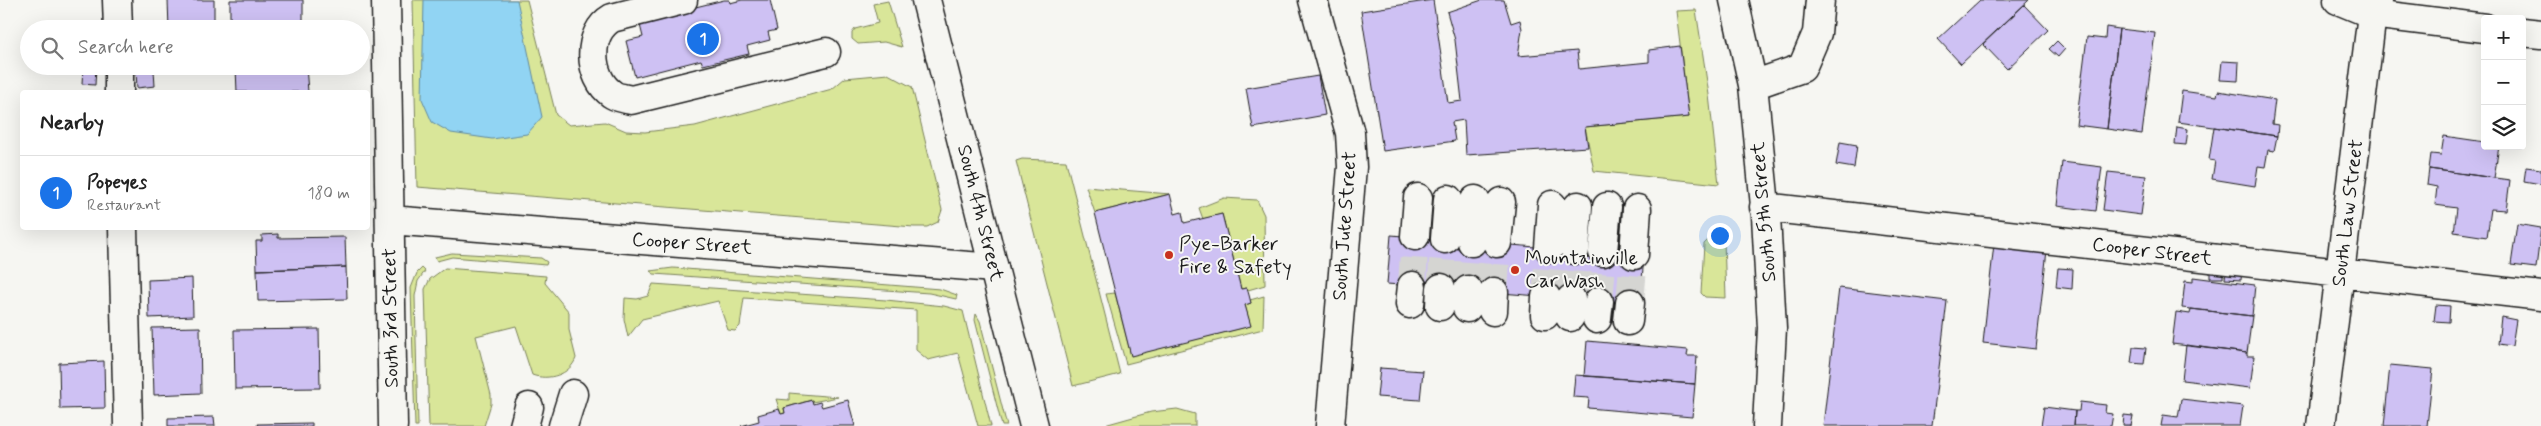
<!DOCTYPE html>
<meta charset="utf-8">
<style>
body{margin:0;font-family:Mynerve,sans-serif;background:#f6f6f6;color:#222}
.controls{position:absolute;right:15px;top:15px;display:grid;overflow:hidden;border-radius:5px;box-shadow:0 5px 20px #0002}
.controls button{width:45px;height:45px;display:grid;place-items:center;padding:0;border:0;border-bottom:1px solid #e0e0e0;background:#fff;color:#222;font:25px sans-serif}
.you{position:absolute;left:1719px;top:235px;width:18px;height:18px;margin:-12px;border:4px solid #fff;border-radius:50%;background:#1a73e8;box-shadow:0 0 0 8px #1a73e833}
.badge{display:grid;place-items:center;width:32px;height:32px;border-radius:50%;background:#1a73e8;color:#fff;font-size:16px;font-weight:700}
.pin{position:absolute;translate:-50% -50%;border:2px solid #fff;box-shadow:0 1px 5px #0006}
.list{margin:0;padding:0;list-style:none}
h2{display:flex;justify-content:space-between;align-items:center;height:65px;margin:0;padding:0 20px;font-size:21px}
h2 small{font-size:16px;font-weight:400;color:#767676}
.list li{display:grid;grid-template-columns:32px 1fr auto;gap:15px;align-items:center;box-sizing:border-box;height:75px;padding:0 20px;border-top:1px solid #e0e0e0}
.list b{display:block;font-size:19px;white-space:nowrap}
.list p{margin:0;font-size:16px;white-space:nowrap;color:#767676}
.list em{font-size:16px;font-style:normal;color:#767676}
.icon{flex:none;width:28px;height:28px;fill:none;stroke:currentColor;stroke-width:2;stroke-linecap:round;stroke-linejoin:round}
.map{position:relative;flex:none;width:2541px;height:426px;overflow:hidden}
.search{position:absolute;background:#fff;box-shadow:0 5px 20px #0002;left:20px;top:20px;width:350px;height:55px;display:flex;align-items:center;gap:12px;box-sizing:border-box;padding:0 18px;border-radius:28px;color:#767676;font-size:19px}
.panel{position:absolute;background:#fff;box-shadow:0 5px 20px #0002;left:20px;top:90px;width:350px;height:140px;border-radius:5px}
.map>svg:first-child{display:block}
</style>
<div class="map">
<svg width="2541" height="426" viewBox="0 0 2541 426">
<rect width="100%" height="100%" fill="#f6f6f2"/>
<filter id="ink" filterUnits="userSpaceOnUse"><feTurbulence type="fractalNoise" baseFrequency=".02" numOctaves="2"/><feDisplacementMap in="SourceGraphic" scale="10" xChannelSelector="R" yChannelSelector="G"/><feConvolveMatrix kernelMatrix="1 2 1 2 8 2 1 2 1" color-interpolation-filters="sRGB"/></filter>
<g filter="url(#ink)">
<path fill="#d9e699" stroke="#7a815a" d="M413,0H527L556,115L569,125L605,122L626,131L645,132L695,126L832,89L845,78L888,74L912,87L942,210L938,222L927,227H914L417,187Z
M888,1L902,47L884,42L858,44L852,39V33L855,29L878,23L873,4Z
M1696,10L1709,95L1719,184L1594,171L1585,127L1689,117L1676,11Z
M1022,159L1066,161L1120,374L1073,386L1016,161Z
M1086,187L1170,194L1095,213Z
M1224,198L1257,200L1264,215L1265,285L1248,290L1247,288L1241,289L1222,214L1203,219L1199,208Z
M1709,239L1724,240L1726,298L1705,297L1701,293L1704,244Z
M452,253L541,258L547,262L546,265L452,257L437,261L435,257Z
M422,268L425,271L418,281L415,296L418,426H415L411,288L417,273Z
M445,268L546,276L545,283L569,312V330L576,358C570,375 548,381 532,375L516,326L476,336L491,395V404L484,426H429L425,289L430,279Z
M673,268L940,289L957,295L956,299L929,293L654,274L650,271Z
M653,284L886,300L944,306L963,311L991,426H978L958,353L928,360L916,350V310L744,298L740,326L735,331L728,330L718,301L642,319L628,337L624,319L625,298L637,299L648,296Z
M1115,293L1131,355L1250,326L1245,305L1251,303L1250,300L1264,296L1263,329L1126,364L1106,294Z
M976,314L980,321L1007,426H1002L975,320Z
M789,393L838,397L812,402L811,400L784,408L785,413L781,414L776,399L789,400Z
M1177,409L1195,414V426H1101L1151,412Z"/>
<path fill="#91d4f3" stroke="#628a9d" d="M424,0H517L542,117L527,134L492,139L451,133L432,122L422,99Z"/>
<path fill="#cec1f3" stroke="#1c1c1c" d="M168,0H214V29H169Z
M230,0H303V29H253V21L230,22Z
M724,0H729L730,3L742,0H770L777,30L768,32L770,40L747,46L749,54L703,65L701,60L635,77L626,41L643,37L639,21Z
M1433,0L1448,103L1462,101L1455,40L1447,12L1482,0H1504L1511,23L1520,20L1522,29L1518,56L1577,51L1579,69L1649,62V50L1680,46L1689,117L1585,127L1588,147L1466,155L1464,120L1452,122L1455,141L1383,151L1361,11Z
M1980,0H2029L1961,64L1938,39Z
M2024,5L2048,30L2007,69L1983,44Z
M2106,27L2119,29L2107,129L2076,125L2087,37L2105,39Z
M2119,29L2155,33L2142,134L2107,129Z
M2057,41L2065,49L2058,57L2049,49Z
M2222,61L2239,62L2238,81L2220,80Z
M83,66L96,67L95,85L82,84Z
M270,66H306L308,92H237L236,68Z
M154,71L155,86L137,88L136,72Z
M1318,76L1325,115L1253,128L1246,88Z
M2182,91L2217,96L2218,91L2275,100L2272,124L2278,125L2277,136L2178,122Z
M2177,127L2188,129L2186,145L2175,144Z
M2214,127L2277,136L2274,151L2268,150L2265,167L2258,166L2255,186L2212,179L2215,161L2209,160Z
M2444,136L2485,142V146H2499L2494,178L2429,169L2431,154L2441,155Z
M1840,142L1857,145L1854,168L1836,165Z
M2062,162L2102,167L2096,211L2057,206Z
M2526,167L2541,169V184L2524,181Z
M2429,169L2510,180L2506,210L2491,209L2487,237L2454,232L2457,208L2435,205L2437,187L2427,185Z
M2108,172L2146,176L2141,215L2103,210Z
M1170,194L1175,214L1182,212L1184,223L1222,214L1241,289L1247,288L1249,295L1251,303L1245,305L1251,326L1131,356L1095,213Z
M2517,224L2541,228L2536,268L2511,265Z
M278,234V238L345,237L346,267L257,270L256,241H262V235Z
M1391,235L1644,256L1640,304L1387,284Z
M1994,244L2047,250L2036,349L1983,343Z
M2210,265H2223V278H2210Z
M346,267L347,299L258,301L257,270Z
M2226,267L2242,269L2241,280L2225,279Z
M2058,268L2073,269L2072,289L2056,287Z
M2193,277L2255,285L2252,316L2182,308L2185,281L2193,282Z
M192,278L193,316L149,318L148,280Z
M1839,288L1947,301L1932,426H1823Z
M2436,305L2450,306L2449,322L2434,321Z
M2191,309L2252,316L2247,353L2172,344L2176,312L2190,314Z
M2501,317L2516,320L2512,346L2498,344Z
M200,327L201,393L154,395L152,328Z
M319,329L320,388L235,389L234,330Z
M1587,341L1688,350L1687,356H1697L1695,384L1584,376Z
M2186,345L2247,353V356H2254L2250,388L2182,380Z
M2133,347L2146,348L2144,364L2131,363Z
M104,361L105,408L60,409L59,363Z
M2390,365L2433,369L2427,426H2384Z
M1380,368L1423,371L1420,400L1377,397Z
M1575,375L1695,384L1692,417L1588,408L1589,398L1573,397Z
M2181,399L2243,406L2240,426H2161L2163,415L2178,417Z
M812,400L813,404L820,402L822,407L848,400L855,426H741L759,421L758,415L779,409L781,414L785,413L784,408Z
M2080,402L2106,405L2105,413L2113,414L2111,426H2074L2075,411H2079Z
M2044,407L2075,411L2074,426H2041Z
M2124,415L2133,416L2131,426H2123Z
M214,417L215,426H168V418Z
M312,423V426H258L257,424Z"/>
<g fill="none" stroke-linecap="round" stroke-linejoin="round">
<path stroke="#d5d5d2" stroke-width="28" stroke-dasharray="28 14" stroke-linecap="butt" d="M1412,286L1415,236
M1441,288L1445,239
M1468,290L1472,242
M1494,292L1497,243
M1546,297L1549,248
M1571,299L1575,250
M1599,301L1603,252
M1630,303L1634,255"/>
<g stroke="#1c1c1c" stroke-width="31">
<path id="minor" d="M117,0L118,29
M386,0L393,426
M683,0L612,18C586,33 588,77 612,94C617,98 625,98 631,100L826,52
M1313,0L1350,133L1352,167L1330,426
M1734,0L1753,85L1766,216L1772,328L1767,426
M2338,0L2372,14L2485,28
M2522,32L2541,34
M119,66V92
M1753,85L1802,68L1817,33L1820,0
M1764,207L2541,296
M390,220L994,268
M123,228L128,426
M1415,236L1418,198
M1445,239L1448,199
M1472,242L1475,200
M1497,243L1501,202
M1549,248L1552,205
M1575,250L1578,206
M1603,252L1607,207
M1634,255L1637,209
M1410,304L1412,286
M1440,306L1441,288
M1467,308L1468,290
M1493,311L1494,292
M1545,315L1546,297
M1570,317L1571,299
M1597,319L1599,301
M1628,321L1630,303
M524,426L529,407
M563,426L573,394
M2321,426L2372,14L2378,0"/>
</g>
<g stroke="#1c1c1c" stroke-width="31">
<path id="major" d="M926,0L1034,426"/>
</g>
<use href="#minor" stroke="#f6f6f2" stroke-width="28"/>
<use href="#major" stroke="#f6f6f2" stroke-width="28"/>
</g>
</g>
<g fill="#c8321e" stroke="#f6f6f2" stroke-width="2">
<circle cx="1169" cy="255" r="5"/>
<circle cx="1515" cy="270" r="5"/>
</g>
<g text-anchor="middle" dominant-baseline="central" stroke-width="4" stroke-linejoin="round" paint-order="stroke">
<g font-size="20" fill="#1c1c1c" stroke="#f6f6f2">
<text transform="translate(1764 212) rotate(-95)">South 5th Street</text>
<text transform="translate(980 213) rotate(76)">South 4th Street</text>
<text transform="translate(2348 213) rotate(-83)">South Law Street</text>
<text transform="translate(1345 226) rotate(-86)">South Jute Street</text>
<text transform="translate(692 244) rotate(4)">Cooper Street</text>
<text transform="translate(2152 252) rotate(7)">Cooper Street</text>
<text transform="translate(391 318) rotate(-91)">South 3rd Street</text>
</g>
<g font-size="20" fill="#1c1c1c" stroke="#f6f6f2" text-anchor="start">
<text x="1179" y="244">Pye-Barker<tspan x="1179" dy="23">Fire &amp; Safety</tspan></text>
<text x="1525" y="258">Mountainville<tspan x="1525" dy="23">Car Wash</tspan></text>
</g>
</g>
</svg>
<div class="controls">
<button>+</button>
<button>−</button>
<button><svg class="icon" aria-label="layers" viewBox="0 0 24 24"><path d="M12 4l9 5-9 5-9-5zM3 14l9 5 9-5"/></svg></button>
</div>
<div class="you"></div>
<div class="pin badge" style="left:703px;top:39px">1</div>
<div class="search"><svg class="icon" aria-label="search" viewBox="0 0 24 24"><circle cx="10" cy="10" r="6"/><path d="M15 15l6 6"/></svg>Search here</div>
<section class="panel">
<h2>Nearby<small></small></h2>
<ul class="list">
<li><span class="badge">1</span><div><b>Popeyes</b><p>Restaurant</p></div><em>180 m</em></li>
</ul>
</section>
</div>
